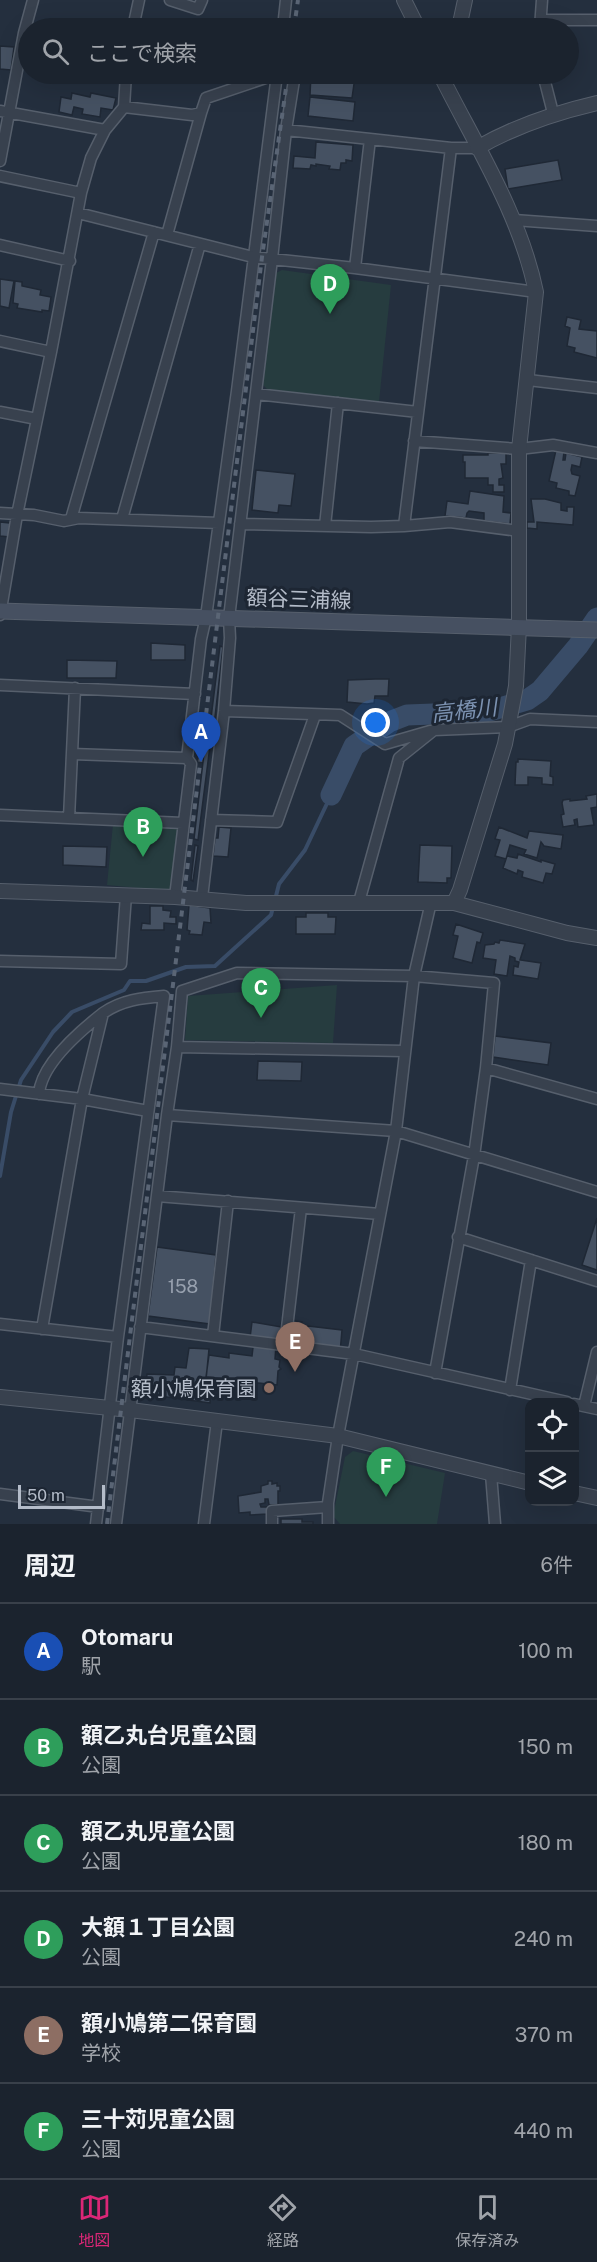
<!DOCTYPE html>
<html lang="ja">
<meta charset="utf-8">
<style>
body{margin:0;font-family:"Public Sans","Noto Sans JP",sans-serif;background:#282f3a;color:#f1f3f6}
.controls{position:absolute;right:18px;bottom:18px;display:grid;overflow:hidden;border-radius:12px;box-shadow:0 6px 24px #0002}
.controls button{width:54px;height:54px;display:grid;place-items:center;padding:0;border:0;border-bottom:2px solid #39404a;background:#1b232e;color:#f1f3f6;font:30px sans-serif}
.scale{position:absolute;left:18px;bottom:15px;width:87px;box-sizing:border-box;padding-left:6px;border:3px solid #b4bcc9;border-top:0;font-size:16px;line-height:21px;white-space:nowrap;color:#b4bcc9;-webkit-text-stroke:4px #1d2633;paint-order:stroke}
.you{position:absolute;left:376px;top:723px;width:21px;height:21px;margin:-15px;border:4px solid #fff;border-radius:50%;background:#1a73e8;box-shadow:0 0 0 9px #1a73e833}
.badge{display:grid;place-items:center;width:39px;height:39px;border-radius:50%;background:#db2777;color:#fff;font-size:20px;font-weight:700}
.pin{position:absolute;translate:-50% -50px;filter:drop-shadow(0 2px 3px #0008)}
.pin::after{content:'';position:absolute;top:32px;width:21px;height:18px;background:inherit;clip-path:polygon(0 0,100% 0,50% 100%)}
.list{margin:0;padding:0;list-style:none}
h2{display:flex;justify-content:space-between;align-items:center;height:78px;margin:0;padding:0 24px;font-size:26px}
h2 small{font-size:20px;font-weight:400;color:#a0a4aa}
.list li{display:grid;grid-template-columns:39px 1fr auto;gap:18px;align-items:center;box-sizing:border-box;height:96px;padding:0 24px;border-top:2px solid #39404a}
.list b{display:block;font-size:22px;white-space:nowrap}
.list p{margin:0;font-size:20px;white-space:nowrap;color:#a0a4aa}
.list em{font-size:20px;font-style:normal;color:#a0a4aa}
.icon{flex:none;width:33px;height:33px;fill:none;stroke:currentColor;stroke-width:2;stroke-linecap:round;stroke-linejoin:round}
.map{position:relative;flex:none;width:597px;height:1524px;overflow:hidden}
.search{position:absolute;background:#1b232e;box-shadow:0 6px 24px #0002;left:18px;right:18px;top:18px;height:66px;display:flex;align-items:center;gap:15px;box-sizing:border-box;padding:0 21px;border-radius:33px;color:#a0a4aa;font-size:22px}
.sheet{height:654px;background:#1b232e}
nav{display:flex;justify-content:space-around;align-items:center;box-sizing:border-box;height:84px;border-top:2px solid #39404a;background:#1b232e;font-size:16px;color:#a0a4aa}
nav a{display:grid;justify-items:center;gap:3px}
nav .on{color:#db2777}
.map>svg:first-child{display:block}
</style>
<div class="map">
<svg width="597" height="1524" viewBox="0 0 597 1524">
<rect width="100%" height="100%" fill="#242f3e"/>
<path fill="#263c3f" d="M282,270L391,285L379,402L267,389L263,385L276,273Z
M113,824L179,829L171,891L107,885Z
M337,985L333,1043L185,1040L188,996Z
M353,1451L445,1473L437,1524H340L333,1516L345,1457Z"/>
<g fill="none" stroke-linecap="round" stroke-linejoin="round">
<path stroke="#394c67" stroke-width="4" d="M275,900L279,884L305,850L331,795
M0,1176L11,1112L21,1080L53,1032L72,1012L124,990L130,981H146L186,967L215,966L271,915L273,907"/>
<path stroke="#394c67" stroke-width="21" d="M331,795L354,746L389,722L407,715L486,712L527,700L540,691L578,646L597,618"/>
</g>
<path fill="#455162" stroke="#1f2835" stroke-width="1.5" d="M470,21L532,24V28H470Z
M0,46L14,47L11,70L0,69Z
M311,74L355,77L352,98L310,95Z
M72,93L90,97L91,93L116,98L113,110L101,108L100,117L82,114L83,109L74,107L72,115L59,112L61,97L71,99Z
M310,97L355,102L353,121L308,116Z
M316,142L353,145L352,161L346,160V163H341L340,170L329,169L330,166L316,164V166L311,165L310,169L293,168L294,156L315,158Z
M558,160L562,180L508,189L505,169Z
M0,279L14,281L9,308L0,306Z
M15,281L22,282V286L41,290L40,295L51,297L49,311L42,310V312L17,308L18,304L13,303Z
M567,317L581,320L579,329L597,331V358L574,352L575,348L567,346L570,328L565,326Z
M556,450L564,452L563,460H565L566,453L582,457L580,467L572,465L571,470L572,474L580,476L575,496L569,495V491L556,488L557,483L549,481Z
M488,453H506V464H501L503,478L499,479V485H504V492H493V485H488V478H465V462H463V455H488Z
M256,470L295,474L291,506L279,505L278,513L252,510Z
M470,491L504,496L503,512L511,513L510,524L484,521V513L469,511L467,513L466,518L445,516L447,501L468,504Z
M531,499H545L561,503V510L567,511V507H574L573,525L537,522V529L527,528V522H534Z
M0,522L10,523V537L0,536Z
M151,643L185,645V660H151Z
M220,646L223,647L213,734H209Z
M67,660L117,661L116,678H67Z
M375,679H389L388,696H375L374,703L367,704L347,702L348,680Z
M206,736L211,738L198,840L194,839Z
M518,759L551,761L550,776L553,777V785L542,784V778L528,777V785H515L516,762H518Z
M597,794V807L591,808L594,825L578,827L577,819L574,820L575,825L563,827L561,815L564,814L562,803L563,800L570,799V801L587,799L586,796Z
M219,827L231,828L228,857L213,856L215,838H218Z
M499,827L527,838L529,831L563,835L561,849L544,846L541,842L537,858L524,854L526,850L510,845L506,859L495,856L500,840L495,839Z
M195,845L198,846L193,881L191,880Z
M420,845L452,846L451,878H447V883L418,882Z
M63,846L107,847L106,867L63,865Z
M518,854L541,862V860L555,864L552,874L546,873L543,883L522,877L523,872L518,870L517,874L503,868L507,856L517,858Z
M189,905L210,908L211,923L204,922L202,935L189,934L190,931L187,930Z
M150,906H163V910L171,911L170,917H176V924L164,923V930H141L142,923L150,924Z
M306,913H328V917H336L335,934H296V917H306Z
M456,924L483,933L480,943L477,942L472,963L453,958L458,936L453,935Z
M500,940L525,944L520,960L541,963L538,979L513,975L514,966L518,967L519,962L515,961V958L510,956L507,976L494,974L496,960L483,958L485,945L494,944L495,942L499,943Z
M495,1036L551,1043L548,1065L493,1057Z
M258,1061L302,1062L301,1081L257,1080Z
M597,1218V1270L582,1265Z
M597,1218V1270L582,1265Z
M157,1247L216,1255L210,1324L148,1316Z
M282,1319L302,1322V1328L307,1329L308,1326L342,1330L340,1353L276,1346L275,1359L280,1360L279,1367L281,1369L278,1371L277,1385L206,1377L209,1355L229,1358V1353L252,1356L254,1339L250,1338L252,1322L281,1327Z
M189,1348L209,1349L206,1380L211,1382L210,1403L145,1394L147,1374L174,1375L175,1367L186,1368Z
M268,1481H272V1484L277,1483V1486H280V1491H278V1505H269L268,1499H265V1503L260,1504L261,1507H268V1514L250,1515V1512L239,1513L238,1496L261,1492V1486L268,1484Z
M281,1519H302V1522H313V1524H281Z"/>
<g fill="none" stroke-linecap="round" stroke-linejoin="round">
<g stroke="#565f6c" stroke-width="13">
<path id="minor" d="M170,0L198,9L202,0
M541,20H597
M133,28L139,0
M283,28L286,0
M540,28L542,0
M543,74L553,113
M124,107L192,115L201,113L206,98L277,74L237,391L206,617L201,639L187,758L191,764L175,897
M0,111L105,130
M286,130L370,139
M451,148L404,526L450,522L519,531
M0,161L24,33L33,0
M0,176L81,193
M78,213L253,257L272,259L286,130L295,74
M514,220L597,226
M167,235L201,113
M0,245L70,261
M355,268L370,139L451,148H477
M0,341L51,352L81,193L91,158L105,130L124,107L126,74
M528,380L597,388
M256,394L418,412
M0,412L37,419
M414,441L519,449L553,445L597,453
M0,513L34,515L64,521L79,518L219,523
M71,519L154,232
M122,519L200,244
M240,524L371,527L404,526
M325,526L338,403
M0,615L17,515L51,352
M0,685L195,694
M224,711L340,715L385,744L430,731
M72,754L187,758
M0,815L183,823
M69,818L75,688
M211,820L277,822L315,715
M202,898L224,711L230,638L229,618L272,259L355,268L536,292
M359,902L399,758L434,730L508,727L530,719L597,722
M431,902L414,976L237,973L182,991L177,1047L167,1115L396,1131L414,976L494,983L486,1068L597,1099
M0,961L121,964L126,895
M177,1047L404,1051
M0,1089L82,1099L103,1013C122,1000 141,998 164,996L118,1337L96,1524
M39,1094C41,1064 80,1031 103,1013
M157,1196L380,1214
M458,1237L597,1281
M0,1324L118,1337
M140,1327L354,1354L567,1402
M42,1329L82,1099L148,1111
M213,1336L228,1201
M285,1345L301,1208
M435,1373L474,1156L486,1068
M510,1390L531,1260
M574,1404L597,1409
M584,1406L597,1352
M491,1474L495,1524
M0,1494L99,1507
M116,1524L167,1115
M204,1524L217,1421
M272,1524V1511L328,1507
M328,1524V1503L338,1436L396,1131L597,1192"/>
</g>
<g stroke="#565f6c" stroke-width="16">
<path id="tertiary" d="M404,0L418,28
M459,28L465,0
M440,74C475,144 520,214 536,292L519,449V626L516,686L505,744L460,890L454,903
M477,148C515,126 554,113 597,103
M0,891L175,897L246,903H454L567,933L597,938
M0,1397L130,1410L338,1436L530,1483
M574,1493L597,1498"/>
</g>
<g stroke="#565f6c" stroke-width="17">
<path id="secondary" d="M0,611L597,630"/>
</g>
<use href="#minor" stroke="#38414e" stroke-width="10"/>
<use href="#tertiary" stroke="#38414e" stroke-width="14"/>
<use href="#secondary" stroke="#465061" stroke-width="15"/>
<path stroke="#5a6575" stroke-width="4" stroke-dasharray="6 6" stroke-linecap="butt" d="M294,28L298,0
M107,1524L262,257L288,74"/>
</g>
<circle fill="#8d6e63" stroke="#1d2633" stroke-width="2" cx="269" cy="1388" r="6"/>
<g text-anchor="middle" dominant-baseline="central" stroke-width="6" stroke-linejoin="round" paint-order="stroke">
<g font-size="18" fill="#98a1af">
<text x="183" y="1286">158</text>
</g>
<g font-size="21" fill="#b4bcc9" stroke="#1d2633">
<text transform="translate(299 599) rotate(2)">額谷三浦線</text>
</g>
<g font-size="21" fill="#b4bcc9" stroke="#1d2633" text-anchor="end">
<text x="257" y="1388">額小鳩保育園</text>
</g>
<g font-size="22" font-style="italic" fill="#7c92b1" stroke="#1d2633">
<text transform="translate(464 710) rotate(-6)">高橋川</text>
</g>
</g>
</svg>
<div class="controls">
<button><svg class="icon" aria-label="locate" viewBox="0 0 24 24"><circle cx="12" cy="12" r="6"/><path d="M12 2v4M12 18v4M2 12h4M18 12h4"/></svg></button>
<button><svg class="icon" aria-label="layers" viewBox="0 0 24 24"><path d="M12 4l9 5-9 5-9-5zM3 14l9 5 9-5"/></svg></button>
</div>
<div class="scale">50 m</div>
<div class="you"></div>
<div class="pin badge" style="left:201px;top:762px;background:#1a4fb4">A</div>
<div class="pin badge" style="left:143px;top:857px;background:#2e9e5b">B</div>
<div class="pin badge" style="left:261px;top:1018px;background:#2e9e5b">C</div>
<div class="pin badge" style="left:330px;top:314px;background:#2e9e5b">D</div>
<div class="pin badge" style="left:295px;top:1372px;background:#8d6e63">E</div>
<div class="pin badge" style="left:386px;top:1497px;background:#2e9e5b">F</div>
<div class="search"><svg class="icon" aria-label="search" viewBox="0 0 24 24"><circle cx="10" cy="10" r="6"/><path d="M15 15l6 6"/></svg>ここで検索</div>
</div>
<section class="sheet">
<h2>周辺<small>6件</small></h2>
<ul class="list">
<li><span class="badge" style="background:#1a4fb4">A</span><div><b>Otomaru</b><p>駅</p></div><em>100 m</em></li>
<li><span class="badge" style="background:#2e9e5b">B</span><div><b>額乙丸台児童公園</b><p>公園</p></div><em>150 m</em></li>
<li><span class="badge" style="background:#2e9e5b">C</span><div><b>額乙丸児童公園</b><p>公園</p></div><em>180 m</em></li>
<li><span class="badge" style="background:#2e9e5b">D</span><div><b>大額１丁目公園</b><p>公園</p></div><em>240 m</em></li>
<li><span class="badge" style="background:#8d6e63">E</span><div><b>額小鳩第二保育園</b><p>学校</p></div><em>370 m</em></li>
<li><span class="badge" style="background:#2e9e5b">F</span><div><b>三十苅児童公園</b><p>公園</p></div><em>440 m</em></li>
</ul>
</section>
<nav>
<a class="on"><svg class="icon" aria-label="map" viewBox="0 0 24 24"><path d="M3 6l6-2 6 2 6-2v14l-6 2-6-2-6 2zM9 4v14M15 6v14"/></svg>地図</a>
<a><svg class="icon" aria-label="directions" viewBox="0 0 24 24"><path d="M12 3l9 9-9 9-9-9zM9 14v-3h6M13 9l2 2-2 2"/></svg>経路</a>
<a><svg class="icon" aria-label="saved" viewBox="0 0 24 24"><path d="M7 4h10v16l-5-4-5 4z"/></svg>保存済み</a>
</nav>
